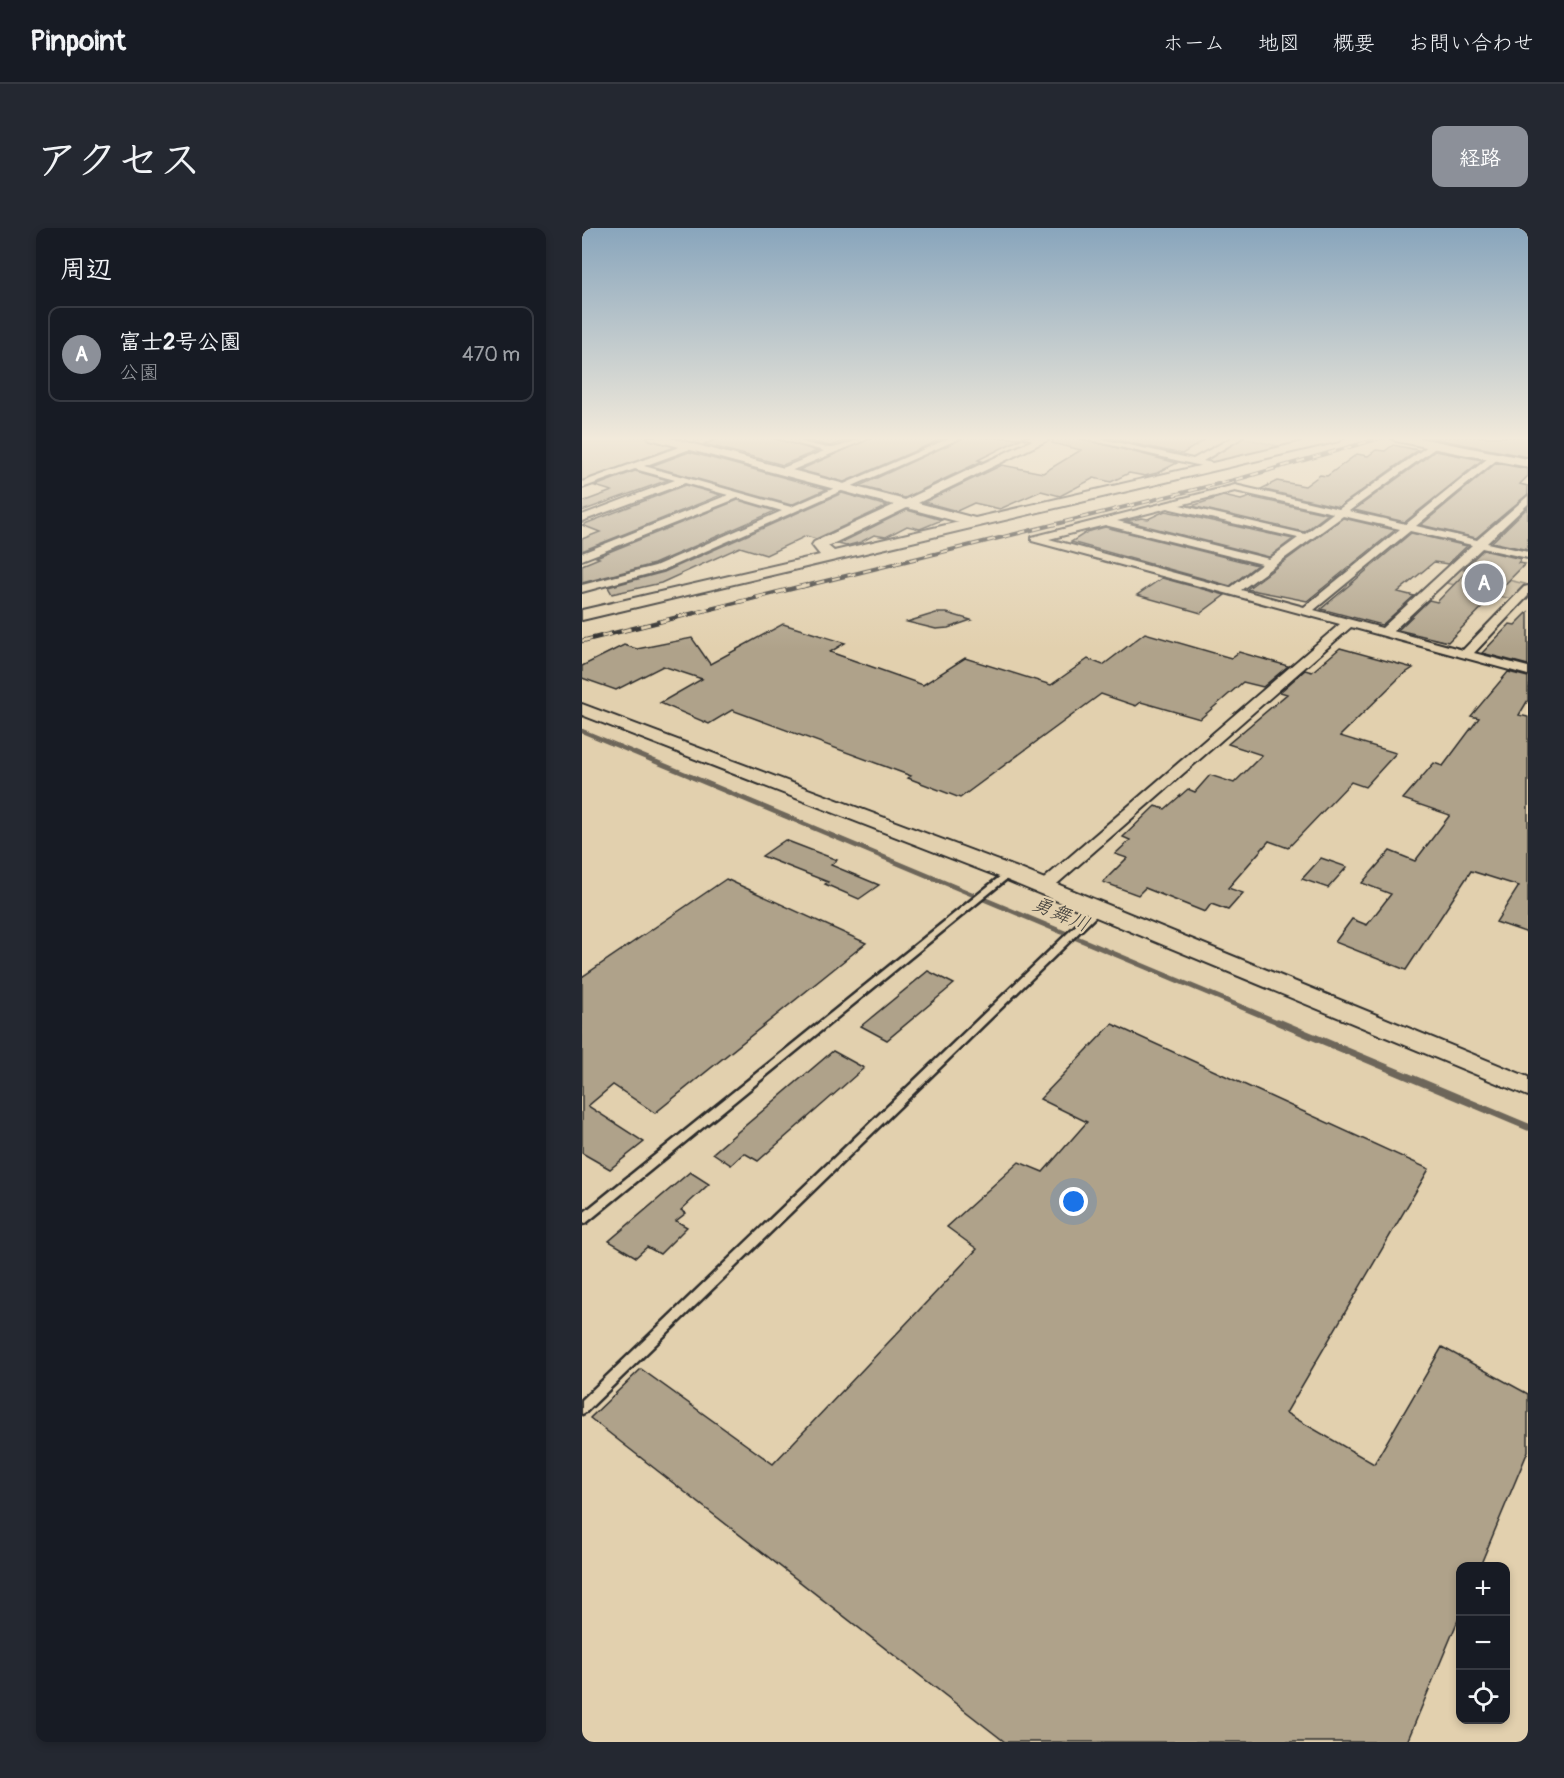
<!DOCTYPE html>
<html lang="ja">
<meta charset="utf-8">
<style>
body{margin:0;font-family:Pangolin,"Klee One",sans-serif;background:#242831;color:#f1f3f6}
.controls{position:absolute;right:18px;bottom:18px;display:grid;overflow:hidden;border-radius:12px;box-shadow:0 3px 9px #0003}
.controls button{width:54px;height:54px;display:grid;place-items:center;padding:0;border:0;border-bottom:2px solid #363941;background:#171b24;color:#f1f3f6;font:30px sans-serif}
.you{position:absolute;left:492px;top:974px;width:21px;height:21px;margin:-15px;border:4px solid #fff;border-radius:50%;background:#1a73e8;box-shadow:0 0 0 9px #1a73e833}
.badge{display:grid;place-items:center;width:39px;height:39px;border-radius:50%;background:#8c9099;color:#fff;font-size:20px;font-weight:700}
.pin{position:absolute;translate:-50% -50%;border:3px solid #fff;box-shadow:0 2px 6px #0006}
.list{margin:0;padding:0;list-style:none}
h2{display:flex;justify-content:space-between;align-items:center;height:78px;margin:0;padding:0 24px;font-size:26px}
h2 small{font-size:20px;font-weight:400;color:#9ea1a6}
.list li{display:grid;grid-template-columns:39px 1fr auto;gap:18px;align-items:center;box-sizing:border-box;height:96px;margin:0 12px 12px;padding:0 12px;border:2px solid #363941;border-radius:12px}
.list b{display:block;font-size:22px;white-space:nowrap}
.list p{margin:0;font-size:20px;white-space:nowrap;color:#9ea1a6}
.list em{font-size:20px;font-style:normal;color:#9ea1a6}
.icon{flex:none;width:33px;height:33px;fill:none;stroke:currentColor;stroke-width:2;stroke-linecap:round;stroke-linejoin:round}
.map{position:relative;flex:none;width:946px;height:1514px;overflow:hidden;border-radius:12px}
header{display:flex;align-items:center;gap:36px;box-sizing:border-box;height:84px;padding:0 30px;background:#171b24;border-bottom:2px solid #363941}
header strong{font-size:28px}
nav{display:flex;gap:33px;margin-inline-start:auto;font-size:21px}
.intro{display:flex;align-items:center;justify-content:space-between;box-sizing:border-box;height:144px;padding:0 36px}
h1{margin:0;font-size:42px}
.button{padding:15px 27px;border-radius:12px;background:#8c9099;color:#fff;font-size:21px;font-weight:700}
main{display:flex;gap:36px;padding:0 36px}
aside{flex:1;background:#171b24;border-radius:12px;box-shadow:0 3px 9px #0003}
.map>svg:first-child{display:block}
</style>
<header>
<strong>Pinpoint</strong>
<nav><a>ホーム</a><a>地図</a><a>概要</a><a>お問い合わせ</a></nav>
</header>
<div class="intro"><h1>アクセス</h1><a class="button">経路</a></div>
<main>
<aside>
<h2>周辺<small></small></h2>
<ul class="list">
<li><span class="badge">A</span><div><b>富士2号公園</b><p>公園</p></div><em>470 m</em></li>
</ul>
</aside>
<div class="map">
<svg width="946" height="1514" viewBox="0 0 946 1514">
<rect width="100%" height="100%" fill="#e2d0ae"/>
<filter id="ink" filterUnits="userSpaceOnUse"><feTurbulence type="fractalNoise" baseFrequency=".0167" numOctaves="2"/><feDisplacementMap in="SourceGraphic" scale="12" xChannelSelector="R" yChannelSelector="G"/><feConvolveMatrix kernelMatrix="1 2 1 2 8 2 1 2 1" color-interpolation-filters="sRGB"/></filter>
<g filter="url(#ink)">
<path fill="#c4b599" stroke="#787062" stroke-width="1.5" d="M7,209H127L0,254V211Z
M661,210L700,219L628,235L623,233Z
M876,340L943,356L929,371L861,354Z"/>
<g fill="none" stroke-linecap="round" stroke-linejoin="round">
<path stroke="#6d665a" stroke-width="4.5" d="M0,503L113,550"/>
<path stroke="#6d665a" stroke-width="5" d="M110,549L700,796"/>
<path stroke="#6d665a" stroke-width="7" d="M696,794L946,899"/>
</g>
<path fill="#afa28a" stroke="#2b2b2b" stroke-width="1.5" d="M141,209H189L235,223L201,237L122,216Z
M209,209H277L248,218Z
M292,209H365L262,254L217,242Z
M383,209L440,210L396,232L400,233L323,270L277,258Z
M474,209H493L595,235L575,245L563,248L547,245L529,254L512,250L478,268L459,263L418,281L392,275L375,283L342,274L420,237L461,245L499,222L470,215Z
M521,209H628L600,226Z
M844,209H946V229L854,211Z
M811,217L836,222L757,279L679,261L695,253L723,258L738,247L745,248L775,226L786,228L794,222L803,223Z
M853,223L900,232L823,294L772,282Z
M107,224L245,261L209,277L69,238Z
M914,235L946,241V248L938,256L946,258V266L894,310L839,297Z
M53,243L86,252L0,283V274L30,263L13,258Z
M103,257L139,267L0,323V311L18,304L0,297Z
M260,265L305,278L234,311L224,308L184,327L158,319L79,355L30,366L26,359L82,344Z
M641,268L659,272L668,269L746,286L722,304L610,278Z
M156,272L193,283L72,336L0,355V337L17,330L14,329Z
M946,279V322L910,314Z
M325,282L360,292L338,301L325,298L304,309L292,307L279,314L264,318L256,316Z
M583,283L599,286L711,311L687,329L544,293L560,290L566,291Z
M761,290L813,302L725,373L665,361Z
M523,299L675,337L648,358L489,314L505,304Z
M829,305L885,318L866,336L852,334L816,364L832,368L800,397L739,381Z
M901,322L939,331L936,335L943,336L866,414L816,402L847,372L855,374L887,341L882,340Z
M580,350L643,367L619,385L555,367Z
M946,384V437L900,425L928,396L933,397Z
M354,385H365L389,392L366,400L354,401L325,394Z
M201,396L263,415L248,424L341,457L383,430L469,457L506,431L521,437L563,405L649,430L657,424L706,438L681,459L661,454L618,491L559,474L554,478L519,466L378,570L326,550L329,548L150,482L127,496L78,475L120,451L81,438L34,462L0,450V438L42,417L55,421L110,410L128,436Z
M758,420L831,440L819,448L758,508L814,525L783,559L769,554L706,620L687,613L646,660L661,665L646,682L629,676L623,684L563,660L556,667L521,654L545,630L533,626L548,612L541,609L573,578L583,581L606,561L613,564L628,547L652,555L680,527L646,516L705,466L698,464L723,442L730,444Z
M926,444L946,449V472L937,487L946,489V705L914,694L937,658L889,643L824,742L753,714L770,691L785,697L809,666L780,655L808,623L833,633L868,587L821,571L852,535L861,538L897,490L889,488Z
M203,612L255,632L249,637L297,657L277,671L243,656L246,654L180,628Z
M739,630L765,639L746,660L720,651Z
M144,651L284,715L73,885L31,857L6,878L62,914L28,941L0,925V749Z
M346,743L372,756L305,812L279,798Z
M530,796L847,941L704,1185L792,1236L860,1119L946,1166V1223L898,1338H879V1385L825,1514H423L8,1190L59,1141L191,1236L395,1021L365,999L437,934L461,944L505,894L458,871Z
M251,823L282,840L176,933L162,925L149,937L131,925Z
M108,944L127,956L99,982L104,985L94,993L105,999L78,1026L65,1019L54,1029L27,1013Z"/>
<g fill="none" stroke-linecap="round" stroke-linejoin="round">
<g stroke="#2b2b2b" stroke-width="5">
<path id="lane" d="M425,643H431L432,645L4,995L0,996V986Z
M516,678L519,679L520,681L519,683L4,1184L0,1186V1172L513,679Z"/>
</g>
<g stroke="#2b2b2b" stroke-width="4">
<path id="street" d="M191,209C211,209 229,218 248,220C261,220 275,209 290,209L201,246L198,245V241L242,223Z
M370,209H381L81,342L0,364V357L73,338L200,283L156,270L0,332V325L146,267L103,255L0,293V287L93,252L53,241L0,260V254L108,215L111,216V220L62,238L209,279Z
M442,209H458L464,212L460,215Z
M495,209H511L611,231L651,209H661L621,233L635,236V240L632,241Z
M853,213L857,216L856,218L767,283L824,296L911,226H917V230L834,298L895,312L946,268V276L905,315L946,324V330L900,320L811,403L881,422L942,359L946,358V368L892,425L946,439V447L769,399L468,662H456L454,659L456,656L758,396L450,313V309L653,257L757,281ZM653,263L751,285L723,306L598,277ZM586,280L589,281L716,310L687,331L535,293ZM761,288L818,301L722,379L659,362ZM523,297L680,336L648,360L467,311ZM828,303L890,317L800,400L732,382Z"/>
</g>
<g stroke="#2b2b2b" stroke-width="4">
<path id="secondary" d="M66,209H85L323,272L457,209H472L336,275L393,290L742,209H763L757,213L0,392V382L238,327L230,317L232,314L312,277L68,211ZM325,280L377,294L252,323L246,318Z
M808,209H832L946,231V239L814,213Z
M0,476L436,640L946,849V868L420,650L0,487Z"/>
</g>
<use href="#lane" fill="#e2d0ae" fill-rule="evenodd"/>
<use href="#street" fill="#e2d0ae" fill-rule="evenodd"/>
<use href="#secondary" fill="#e2d0ae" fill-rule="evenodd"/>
<g stroke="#2b2b2b" stroke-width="4">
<path id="rail-far1" d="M219,359L660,250L802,209"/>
</g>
<g stroke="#2b2b2b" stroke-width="4.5">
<path id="rail" d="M0,413L225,357"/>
</g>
<use href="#rail-far1" stroke="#e2d0ae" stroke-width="2" stroke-dasharray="8" stroke-linecap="butt"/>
<use href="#rail" stroke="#e2d0ae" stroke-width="3" stroke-dasharray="10" stroke-linecap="butt"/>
</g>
</g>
<linearGradient id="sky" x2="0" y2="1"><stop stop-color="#88a5bc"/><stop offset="0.5" stop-color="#f2eadb"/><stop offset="1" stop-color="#f2eadb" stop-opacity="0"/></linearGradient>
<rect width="946" height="421" fill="url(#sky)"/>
<g text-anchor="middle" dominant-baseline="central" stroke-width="4.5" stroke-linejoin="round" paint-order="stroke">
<g font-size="20" font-style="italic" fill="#413f3b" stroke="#e2d0ae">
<text transform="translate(479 686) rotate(23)">勇舞川</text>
</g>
</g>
</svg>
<div class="controls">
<button>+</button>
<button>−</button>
<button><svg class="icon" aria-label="locate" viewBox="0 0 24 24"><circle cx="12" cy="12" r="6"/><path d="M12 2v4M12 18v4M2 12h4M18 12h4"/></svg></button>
</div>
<div class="you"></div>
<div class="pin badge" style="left:902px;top:355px">A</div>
</div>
</main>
